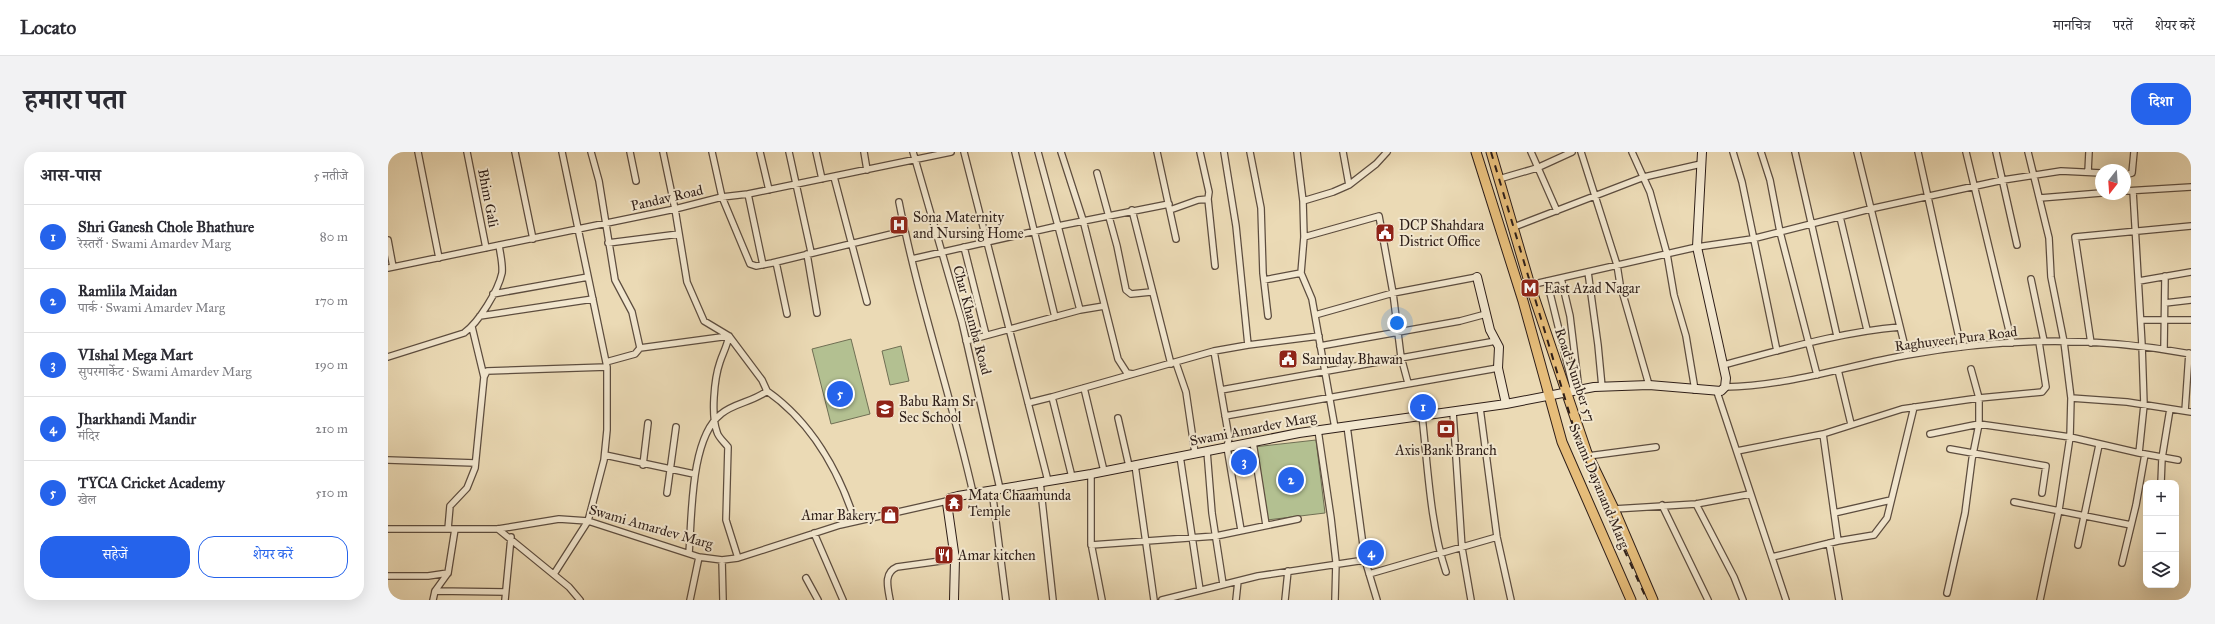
<!DOCTYPE html>
<html lang="hi">
<meta charset="utf-8">
<style>
body{margin:0;font-family:"IM FELL Great Primer","Noto Serif Devanagari",serif;background:#f2f2f3;color:#2b2b33}
.controls{position:absolute;right:12px;bottom:12px;display:grid;overflow:hidden;border-radius:8px;box-shadow:0 4px 16px #0002}
.controls button{width:36px;height:36px;display:grid;place-items:center;padding:0;border:0;border-bottom:1px solid #e1e1e2;background:#fff;color:#2b2b33;font:20px sans-serif}
.compass{position:absolute;left:1707px;top:12px;width:36px;height:36px;border-radius:50%;background:#fff;box-shadow:0 4px 16px #0002;rotate:197deg}
.you{position:absolute;left:1009px;top:171px;width:14px;height:14px;margin:-10px;border:3px solid #fff;border-radius:50%;background:#1a73e8;box-shadow:0 0 0 6px #1a73e833}
.badge{display:grid;place-items:center;width:26px;height:26px;border-radius:50%;background:#2563eb;color:#fff;font-size:13px;font-weight:700}
.pin{position:absolute;translate:-50% -50%;border:2px solid #fff;box-shadow:0 1px 4px #0006}
.list{margin:0;padding:0;list-style:none}
h2{display:flex;justify-content:space-between;align-items:center;height:52px;margin:0;padding:0 16px;font-size:17px}
h2 small{font-size:13px;font-weight:400;color:#7c7c81}
.list li{display:grid;grid-template-columns:26px 1fr auto;gap:12px;align-items:center;box-sizing:border-box;height:64px;padding:0 16px;border-top:1px solid #e1e1e2}
.list b{display:block;font-size:15px;white-space:nowrap}
.list p{margin:0;font-size:13px;white-space:nowrap;color:#7c7c81}
.list em{font-size:13px;font-style:normal;color:#7c7c81}
.actions{display:flex;gap:8px;padding:12px 16px}
.actions a{flex:1;padding:9px 0;border:1px solid #2563eb;border-radius:16px;text-align:center;font-size:14px;color:#2563eb}
.actions .main{background:#2563eb;color:#fff}
.icon{flex:none;width:22px;height:22px;fill:none;stroke:currentColor;stroke-width:2;stroke-linecap:round;stroke-linejoin:round}
.map{position:relative;flex:none;width:1803px;height:448px;overflow:hidden;border-radius:16px}
header{display:flex;align-items:center;gap:24px;box-sizing:border-box;height:56px;padding:0 20px;background:#fff;border-bottom:1px solid #e1e1e2}
header strong{font-size:19px}
nav{display:flex;gap:22px;margin-inline-start:auto;font-size:14px}
.intro{display:flex;align-items:center;justify-content:space-between;box-sizing:border-box;height:96px;padding:0 24px}
h1{margin:0;font-size:28px}
.button{padding:10px 18px;border-radius:16px;background:#2563eb;color:#fff;font-size:14px;font-weight:700}
main{display:flex;gap:24px;padding:0 24px}
aside{flex:1;background:#fff;border-radius:16px;box-shadow:0 4px 16px #0002}
.map>svg:first-child{display:block}
</style>
<header>
<strong>Locato</strong>
<nav><a>मानचित्र</a><a>परतें</a><a>शेयर करें</a></nav>
</header>
<div class="intro"><h1>हमारा पता</h1><a class="button">दिशा</a></div>
<main>
<aside>
<h2>आस-पास<small>5 नतीजे</small></h2>
<ul class="list">
<li><span class="badge">1</span><div><b>Shri Ganesh Chole Bhathure</b><p>रेस्तराँ · Swami Amardev Marg</p></div><em>80 m</em></li>
<li><span class="badge">2</span><div><b>Ramlila Maidan</b><p>पार्क · Swami Amardev Marg</p></div><em>170 m</em></li>
<li><span class="badge">3</span><div><b>VIshal Mega Mart</b><p>सुपरमार्केट · Swami Amardev Marg</p></div><em>190 m</em></li>
<li><span class="badge">4</span><div><b>Jharkhandi Mandir</b><p>मंदिर</p></div><em>210 m</em></li>
<li><span class="badge">5</span><div><b>TYCA Cricket Academy</b><p>खेल</p></div><em>510 m</em></li>
</ul>
<div class="actions"><a class="main">सहेजें</a><a>शेयर करें</a></div>
</aside>
<div class="map">
<svg width="1803" height="448" viewBox="0 0 1803 448">
<rect width="100%" height="100%" fill="#ebdab5"/>
<filter id="stains"><feTurbulence type="fractalNoise" baseFrequency=".005" numOctaves="4"/><feColorMatrix values="0 0 0 0 .2 0 0 0 0 .09 0 0 0 0 .02 0 0 0 .5 -.17"/></filter>
<radialGradient id="worn" r=".72"><stop offset=".6" stop-color="#630" stop-opacity="0"/><stop offset="1" stop-color="#630" stop-opacity=".3"/></radialGradient>
<path fill="#b3c091" stroke="#706f54" d="M463,187L482,262L443,272L424,197Z
M513,194L521,229L502,233L494,199Z
M928,288L937,361L879,368L866,295Z"/>
<g fill="none" stroke-linecap="round" stroke-linejoin="round">
<g stroke="#5d4d3f" stroke-width="8">
<path id="street" d="M30,0L51,106
M79,0L98,96
M127,0L145,87
M203,0L211,29L227,128L244,160L252,196L247,202L218,210
M242,0L248,29
M275,0L287,57L299,130L316,169L341,184L374,228L379,239C365,250 346,251 333,262C302,286 304,365 301,401
M324,0L334,45L362,112L368,114L384,111L516,79
M372,0L381,38
M401,0L423,100
M428,0L434,27
M476,0L479,18
M525,0L574,170L612,337
M576,0L660,329
M627,0L667,165
M650,0L670,74L781,52
M673,0L695,68L730,207L739,221L745,222L826,199L860,193L931,184
M769,0L788,87
M812,0L821,40L820,47L827,114
M836,0L848,74L860,193
M862,0L873,56L875,121L880,164
M909,0L915,49L916,85L913,121L924,147L947,276
M1143,0L1169,59
M1193,0L1229,113L1232,132L1261,233
M1244,0L1262,40L1279,102L1286,143L1298,184L1307,238
M1345,0L1354,30L1389,199
M1373,0L1382,28L1392,80L1429,223
M1407,0L1449,184
M1469,0L1519,203
M1530,0L1573,195
M1578,0L1624,191
M1608,0L1629,93
M1640,0L1661,86L1663,125L1676,190L1683,246L1682,285L1671,358L1652,448
M1700,20L1701,0
M709,21L729,94L738,138L743,142L763,140
M1737,23L1744,21L1746,0
M446,25L479,150
M1111,27L1149,16L1184,0
M961,33L988,12L999,0
M1737,39L1803,35
M1745,39L1754,193L1756,253L1751,301
M360,42L375,113
M1652,46L1713,41
M915,49L945,40L961,33L955,0
M511,50C530,148 563,243 585,341
M744,58L783,212
M782,58L810,48L820,47
M1452,65L1479,178
M1126,75L1256,25L1313,12
M916,85L991,64L1005,141L1013,205L1020,231
M0,88L5,115
M220,91L291,82
M576,95L598,183
M419,102L429,161
M524,107L670,74L692,158
M388,110L399,162
M0,116L287,57L334,45L360,42L563,0
M1200,120L1210,193L1214,235
M1173,126L1182,164L1191,238
M1643,127L1656,189
M876,128L913,121
M1159,129L1186,239
M1751,129L1803,120
M1142,133L1309,95L1364,87L1482,57L1615,28L1673,19L1713,21
M105,142L200,125
M1777,151L1803,148
M927,163L1005,141L1089,125
M92,164L205,147
M1753,168H1803
M84,175L96,225
M341,184C339,194 335,201 332,210C326,227 323,264 329,280C330,285 337,291 340,295L338,368L350,406
M578,189L692,158L716,154
M1703,191L1687,85L1803,74
M932,194L1072,169L1098,162
M252,196L341,184
M1776,197L1777,124
M826,199L841,286L839,295L853,378
M0,205L76,181C91,170 110,139 114,121C115,112 112,101 111,93
M788,211L798,240L807,301
M1335,213C1393,198 1452,180 1512,175
M1450,218L1463,272
M1337,235C1400,234 1458,214 1519,203C1612,186 1710,184 1803,202
M696,236L716,319
M833,238L1108,189
M379,239C423,270 451,319 467,369
M1329,240L1398,448
M664,245L745,222
M1683,246L1739,250L1803,260
M640,251L664,245L684,325
M1092,256L1109,385L1123,448
M1797,259L1801,201
M1065,260L1074,396L1083,448
M837,264L1110,216
M1034,264C1040,316 1042,371 1058,420
M730,266L741,314
M959,274L977,408L989,448
M930,278L943,366L948,410L947,448
M1542,282L1591,272L1682,285L1751,301L1790,308
M865,290L878,373
M1562,297L1658,314L1654,341
M819,299L824,361L835,432
M1349,299L1435,282
M217,303L306,322
M792,304L812,438
M1200,304L1268,295
M0,308L87,311
M255,313L260,271
M747,313L766,448
M703,322V391L714,448
M652,330L665,448
M1773,331L1774,306L1782,257
M604,338L618,448
M279,341L288,275
M1626,350L1743,373
M1308,352L1346,425L1355,448
M1274,353L1320,448
M1226,357L1308,352L1362,342
M1446,361L1503,348
M0,377H110L171,367L200,369L311,405L334,408L350,406L452,373L559,349
M60,377L62,354L79,336L87,316L96,225L99,219L219,215
M67,377L60,421L47,439L117,440
M110,377L181,435L192,448
M426,381L455,448
M1450,389L1435,282L1514,257L1591,246L1654,240L1658,235L1651,190
M1441,391L1451,448
M703,393L828,384L910,367
M1690,393L1711,293
M1384,405L1450,389L1486,383L1499,366L1526,255
M334,408L335,448
M1734,411L1748,353L1757,302
M166,422L200,369L216,308L219,278V215L174,0
M981,422L1109,385
M0,424H40L60,421
M418,426L430,448
M1559,441L1577,361L1584,307L1591,272V246L1583,217
M45,448L47,439
M117,448L123,385
M302,448L311,405
M502,448C500,436 495,421 509,415L567,407
M774,448L870,424L977,408
M848,448L850,429
M897,448L900,419"/>
</g>
<g stroke="#2e1e18" stroke-width="10">
<path id="secondary" d="M1089,125L1102,178L1111,195L1110,216L1118,252
M566,448L567,407L559,351L562,346L570,344L703,322L911,281L1118,252L1206,235L1261,233L1333,239L1337,235L1338,226L1309,95L1314,0"/>
</g>
<g stroke="#2e1e18" stroke-width="11">
<path id="primary" d="M1088,0L1135,149L1174,290L1243,448
M1103,0L1142,133L1199,301L1226,357L1265,448"/>
</g>
<use href="#street" stroke="#f2e7cf" stroke-width="5.5"/>
<use href="#secondary" stroke="#f2e7cf" stroke-width="8"/>
<use href="#primary" stroke="#e6bd7a" stroke-width="9"/>
<path stroke="#2e1e18" stroke-width="2" stroke-dasharray="7 7" stroke-linecap="butt" d="M1103,0L1190,290L1209,338L1259,448"/>
</g>
<defs>
<g id="hospital-square" transform="scale(1)"><rect x="-9" y="-9" width="18" height="18" rx="4" fill="#8f2418" stroke="#f2e7cf"/><path d="M-5-5h3v3.5h4V-5h3V5h-3V1.5h-4V5h-3Z" fill="#fff"/></g>
<g id="civic-square" transform="scale(1)"><rect x="-9" y="-9" width="18" height="18" rx="4" fill="#8f2418" stroke="#f2e7cf"/><path d="M-.6-6.5H3V-4.5H.6V-3L4-1V1h2V6H-6V1h2V-1L-.6-3ZM-1.2 2.5V6h2.4V2.5Z" fill="#fff"/></g>
<g id="metro-square" transform="scale(1)"><rect x="-9" y="-9" width="18" height="18" rx="4" fill="#8f2418" stroke="#f2e7cf"/><path d="M-5.5 5V-5H-3L0 0L3-5H5.5V5H3V-.5L0 4L-3-.5V5Z" fill="#fff"/></g>
<g id="school-square" transform="scale(1)"><rect x="-9" y="-9" width="18" height="18" rx="4" fill="#8f2418" stroke="#f2e7cf"/><path d="M0-5L7-2L0 1L-7-2ZM-4 1L0 2.5L4 1V4Q0 6-4 4Z" fill="#fff"/></g>
<g id="bank-square" transform="scale(1)"><rect x="-9" y="-9" width="18" height="18" rx="4" fill="#8f2418" stroke="#f2e7cf"/><path d="M-6-4H6V4H-6ZM0-2.3a2.3 2.3 0 1 0 0 4.6a2.3 2.3 0 1 0 0-4.6Z" fill="#fff"/></g>
<g id="temple-square" transform="scale(1)"><rect x="-9" y="-9" width="18" height="18" rx="4" fill="#8f2418" stroke="#f2e7cf"/><path d="M0-6L5-2H3V0L6.5 2.5H4V6H1.5V3h-3V6H-4V2.5H-6.5L-3 0V-2H-5Z" fill="#fff"/></g>
<g id="shop-square" transform="scale(1)"><rect x="-9" y="-9" width="18" height="18" rx="4" fill="#8f2418" stroke="#f2e7cf"/><path d="M-5-2.5h2.3a2.7 3.5 0 0 1 5.4 0H5L5.5 6h-11ZM-1.5-2.5h3a1.5 2.3 0 0 0-3 0Z" fill="#fff"/></g>
<g id="restaurant-square" transform="scale(1)"><rect x="-9" y="-9" width="18" height="18" rx="4" fill="#8f2418" stroke="#f2e7cf"/><path d="M-5-6h1v4h1v-4h1v4h1v-4h1v5L-1.5 .5V6h-2V.5L-5-1ZM5-6V6H3V1.5H1.5Q1.5-4 5-6Z" fill="#fff"/></g>
</defs>
<g fill-rule="evenodd">
<use href="#hospital-square" x="511" y="73"/>
<use href="#civic-square" x="997" y="81"/>
<use href="#metro-square" x="1142" y="136"/>
<use href="#civic-square" x="900" y="207"/>
<use href="#school-square" x="497" y="257"/>
<use href="#bank-square" x="1058" y="277"/>
<use href="#temple-square" x="566" y="351"/>
<use href="#shop-square" x="502" y="363"/>
<use href="#restaurant-square" x="556" y="403"/>
</g>
<g text-anchor="middle" dominant-baseline="central" stroke-width="4" stroke-linejoin="round" paint-order="stroke">
<g font-size="14" fill="#2e1e18" stroke="#f2e7cf">
<text transform="translate(100 46) rotate(79)">Bhim Gali</text>
<text transform="translate(279 46) rotate(-13)">Pandav Road</text>
<text transform="translate(584 168) rotate(75)">Char Khamba Road</text>
<text transform="translate(1568 187) rotate(-7)">Raghuveer Pura Road</text>
<text transform="translate(1187 223) rotate(71)">Road Number 57</text>
<text transform="translate(865 277) rotate(-11)">Swami Amardev Marg</text>
<text transform="translate(1211 334) rotate(67)">Swami Dayanand Marg</text>
<text transform="translate(263 375) rotate(16)">Swami Amardev Marg</text>
</g>
<g font-size="14" fill="#2e1e18" stroke="#f2e7cf" text-anchor="start">
<text x="525" y="65">Sona Maternity<tspan x="525" dy="16">and Nursing Home</tspan></text>
<text x="1011" y="73">DCP Shahdara<tspan x="1011" dy="16">District Office</tspan></text>
<text x="1156" y="136">East Azad Nagar</text>
<text x="914" y="207">Samuday Bhawan</text>
<text x="511" y="249">Babu Ram Sr<tspan x="511" dy="16">Sec School</tspan></text>
<text x="1058" y="298" text-anchor="middle">Axis Bank Branch</text>
<text x="580" y="343">Mata Chaamunda<tspan x="580" dy="16">Temple</tspan></text>
<text x="488" y="363" text-anchor="end">Amar Bakery</text>
<text x="570" y="403">Amar kitchen</text>
</g>
</g>
<rect width="100%" height="100%" filter="url(#stains)"/>
<rect width="100%" height="100%" fill="url(#worn)"/>
</svg>
<div class="controls">
<button>+</button>
<button>−</button>
<button><svg class="icon" aria-label="layers" viewBox="0 0 24 24"><path d="M12 4l9 5-9 5-9-5zM3 14l9 5 9-5"/></svg></button>
</div>
<svg class="compass" viewBox="-18 -18 36 36"><path d="M0-13l5 13h-10z" fill="#e53935"/><path d="M0 13l5-13h-10z" fill="#7c7c81"/></svg>
<div class="you"></div>
<div class="pin badge" style="left:1035px;top:255px">1</div>
<div class="pin badge" style="left:903px;top:328px">2</div>
<div class="pin badge" style="left:856px;top:310px">3</div>
<div class="pin badge" style="left:983px;top:401px">4</div>
<div class="pin badge" style="left:452px;top:242px">5</div>
</div>
</main>
